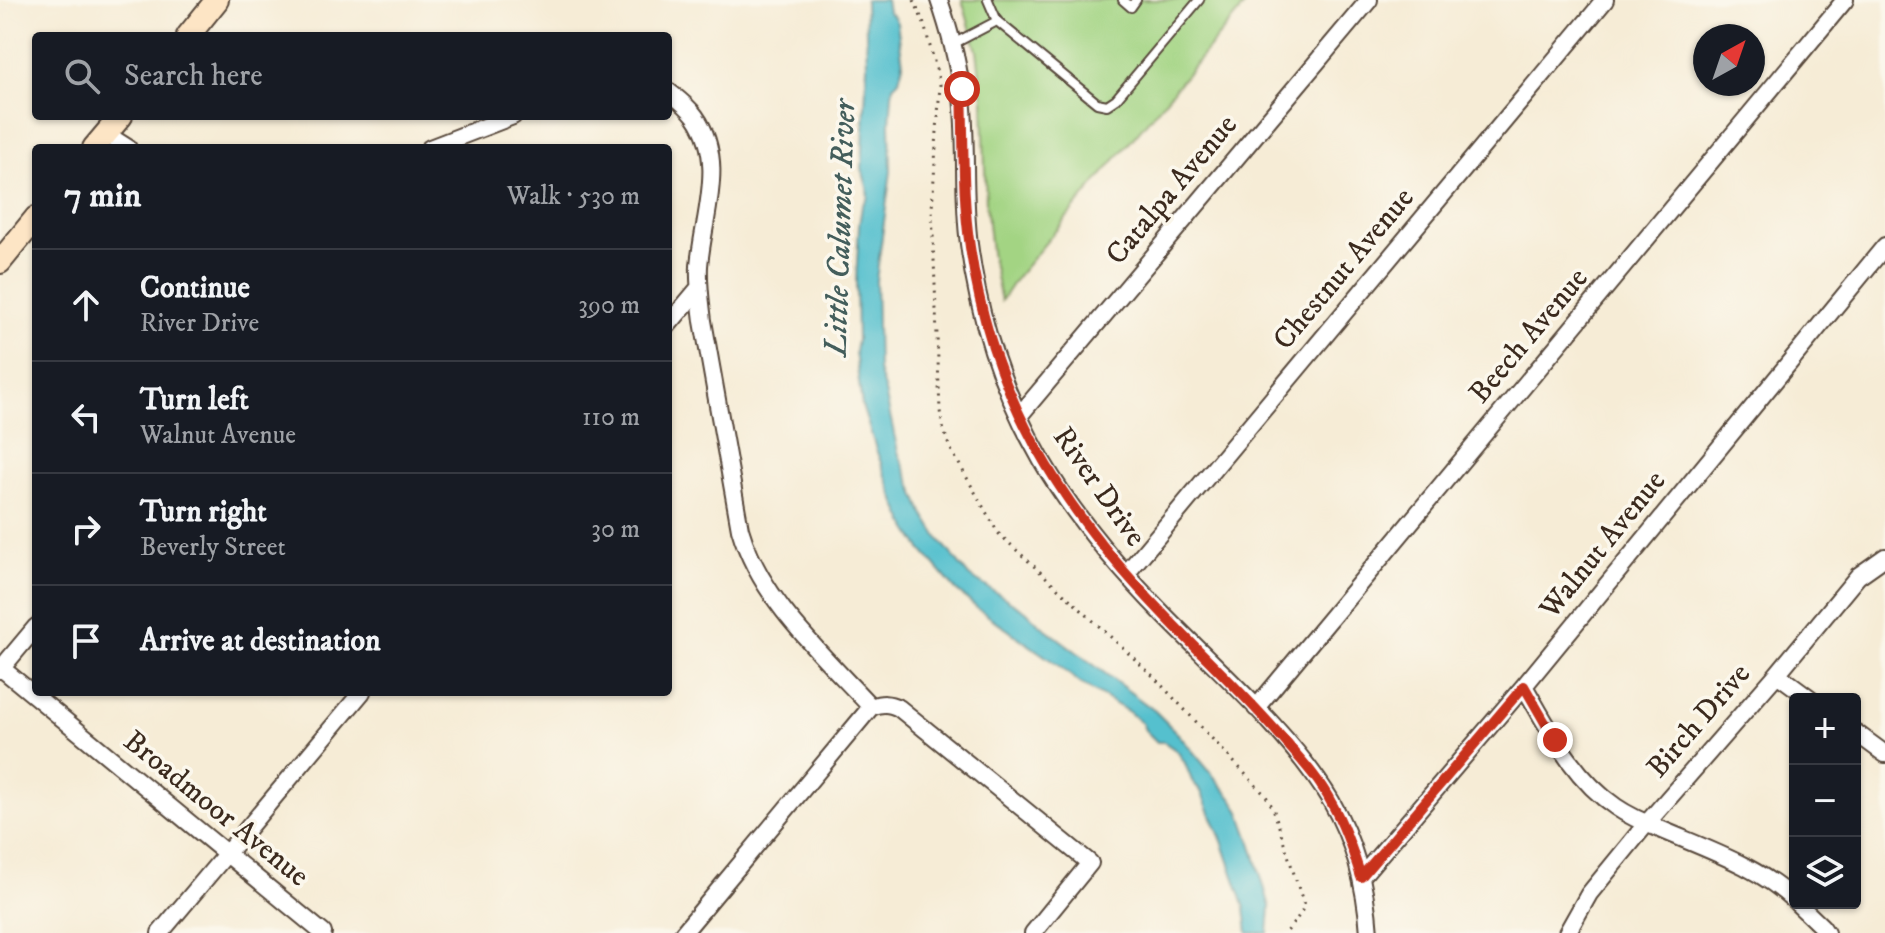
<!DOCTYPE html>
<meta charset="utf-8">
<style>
body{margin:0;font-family:"IM FELL DW Pica",serif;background:#20242c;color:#f1f3f6}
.controls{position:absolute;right:24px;bottom:24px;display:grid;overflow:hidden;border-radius:8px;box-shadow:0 2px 6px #0004}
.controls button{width:72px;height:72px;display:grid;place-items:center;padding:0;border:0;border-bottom:2px solid #363941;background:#171b24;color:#f1f3f6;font:40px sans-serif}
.compass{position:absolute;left:1693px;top:24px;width:72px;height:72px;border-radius:50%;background:#171b24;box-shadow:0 2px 6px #0004;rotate:40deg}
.stop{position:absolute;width:24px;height:24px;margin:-18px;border:6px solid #c8321e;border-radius:50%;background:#fff}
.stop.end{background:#c8321e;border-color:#fff;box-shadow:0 2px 8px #0008}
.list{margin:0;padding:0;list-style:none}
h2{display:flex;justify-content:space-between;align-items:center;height:104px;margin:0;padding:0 32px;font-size:34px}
h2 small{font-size:26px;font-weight:400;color:#9ea1a6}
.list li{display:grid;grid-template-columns:52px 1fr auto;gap:24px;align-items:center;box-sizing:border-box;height:112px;padding:0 32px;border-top:2px solid #363941}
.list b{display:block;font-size:30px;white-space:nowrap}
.list p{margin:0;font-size:26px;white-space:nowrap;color:#9ea1a6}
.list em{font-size:26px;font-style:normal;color:#9ea1a6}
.icon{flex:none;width:44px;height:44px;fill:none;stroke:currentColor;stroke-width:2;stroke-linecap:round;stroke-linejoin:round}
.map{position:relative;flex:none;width:1885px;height:933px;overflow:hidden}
.search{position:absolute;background:#171b24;box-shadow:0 2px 6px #0004;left:32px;top:32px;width:640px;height:88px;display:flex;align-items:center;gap:20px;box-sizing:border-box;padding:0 28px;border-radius:8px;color:#9ea1a6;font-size:30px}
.panel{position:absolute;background:#171b24;box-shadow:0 2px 6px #0004;left:32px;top:144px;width:640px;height:552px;border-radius:8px}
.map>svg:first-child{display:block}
</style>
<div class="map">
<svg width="1885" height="933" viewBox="0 0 1885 933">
<rect width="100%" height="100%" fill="#fbf7ec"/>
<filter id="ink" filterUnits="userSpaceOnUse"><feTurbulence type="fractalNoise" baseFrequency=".0125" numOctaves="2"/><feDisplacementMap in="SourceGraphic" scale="16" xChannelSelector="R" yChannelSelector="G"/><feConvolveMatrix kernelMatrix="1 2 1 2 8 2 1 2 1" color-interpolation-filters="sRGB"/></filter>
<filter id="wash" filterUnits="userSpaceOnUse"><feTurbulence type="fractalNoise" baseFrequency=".006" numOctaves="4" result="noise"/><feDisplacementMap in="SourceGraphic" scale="32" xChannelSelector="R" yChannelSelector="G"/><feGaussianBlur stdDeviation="1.8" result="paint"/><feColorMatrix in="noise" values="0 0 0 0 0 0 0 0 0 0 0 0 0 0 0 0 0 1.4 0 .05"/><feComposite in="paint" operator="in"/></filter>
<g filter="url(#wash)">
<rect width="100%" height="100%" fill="#f6ecd6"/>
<path fill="#a3d483" stroke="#6f7f50" stroke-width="2" d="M962,0H1249L1016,278L1001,301L991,252L986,204L983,99L977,51Z"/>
<path fill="#54c0ce" stroke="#487576" stroke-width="2" d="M865,0H886L888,12L894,17L897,23L903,64L899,80L893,86L892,95L890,123L891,171L876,280L878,370L885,392L898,452L923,513L939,539L969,576L1026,611L1038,623L1155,711L1179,735L1232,798L1240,812L1252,845L1270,907L1268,933H1248L1245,908L1222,841L1201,791L1192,781L1185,763L1177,751L1164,742H1157L1145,730L1142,723L1129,712L1080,683L1059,666L977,608L956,590L921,549L908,529L897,505L878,455L862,406L855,352L857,340L856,283L859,225L862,206L868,197L867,187L862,169L867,66Z"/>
</g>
<g filter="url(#ink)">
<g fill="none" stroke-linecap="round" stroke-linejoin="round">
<g stroke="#57473a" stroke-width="12">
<path id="lane" d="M988,0L997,21
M1123,0L1131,7L1136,0
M953,44L997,21L1097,103L1107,105L1116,99L1199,0"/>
</g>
<g stroke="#57473a" stroke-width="20">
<path id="street" d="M939,0C949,29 957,58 961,88C968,139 962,193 969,244C979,320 1004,395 1042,461C1075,518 1120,570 1166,617C1220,672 1292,735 1331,801C1354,841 1366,887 1369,933
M668,91C677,98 688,106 695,116C727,161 703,216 699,266C698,284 701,303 703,321L740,529C760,599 822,654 871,707C882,703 888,703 899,708L1090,863L1033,933
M106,134L128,148
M430,148L513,116
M668,325L699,288
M1019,416L1369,0
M1126,574L1605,0
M0,667L323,933
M0,670L36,627
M1777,674L1811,699
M1524,686C1549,729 1573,778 1616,807C1629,816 1645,823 1660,829C1706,849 1758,866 1795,901
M1256,708L1845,0
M1855,732L1885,754
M1361,877L1524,686L1885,246
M1797,903L1822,927L1826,933
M160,933L362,692
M683,933L871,707
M1567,933L1589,894L1647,823L1777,674L1858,576L1885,557"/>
</g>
<g stroke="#57473a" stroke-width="26">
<path id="secondary" d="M188,36L217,0
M94,148L121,116
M0,262L36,218"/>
</g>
<path stroke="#57473a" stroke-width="3" stroke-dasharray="2 6" stroke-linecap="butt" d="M914,0L924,24L940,84L932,209L940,411L942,424L949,446L998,533L1152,675L1266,796L1273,808L1304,905L1301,913L1286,933"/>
<use href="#lane" stroke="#fff" stroke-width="8"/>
<use href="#street" stroke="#fff" stroke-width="16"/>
<use href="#secondary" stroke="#fde5c5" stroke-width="22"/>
</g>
</g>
<g fill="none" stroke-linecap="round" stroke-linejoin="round" filter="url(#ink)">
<path stroke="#c8321e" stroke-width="10" d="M962,89C964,141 962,195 970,247C992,398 1059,506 1163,614C1205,658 1250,699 1289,746C1305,764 1321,782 1332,804C1345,827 1353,851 1361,877L1524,686L1555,740"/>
</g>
<g text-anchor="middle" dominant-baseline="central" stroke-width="7" stroke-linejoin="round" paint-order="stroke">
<g font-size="30" fill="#3b2a1e" stroke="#fbf7ec">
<text transform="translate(1172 190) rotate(-50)">Catalpa Avenue</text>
<text transform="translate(1344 269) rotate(-50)">Chestnut Avenue</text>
<text transform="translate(1529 336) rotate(-50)">Beech Avenue</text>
<text transform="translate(1099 487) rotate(55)">River Drive</text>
<text transform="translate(1603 545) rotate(-51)">Walnut Avenue</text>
<text transform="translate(1699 721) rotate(-49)">Birch Drive</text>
<text transform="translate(216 809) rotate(39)">Broadmoor Avenue</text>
</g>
<g font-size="32" font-style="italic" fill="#445e5c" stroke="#fbf7ec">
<text transform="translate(841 228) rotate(-88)">Little Calumet River</text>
</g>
</g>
</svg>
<div class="controls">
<button>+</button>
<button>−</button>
<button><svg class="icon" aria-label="layers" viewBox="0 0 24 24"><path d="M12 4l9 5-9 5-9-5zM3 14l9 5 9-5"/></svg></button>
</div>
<svg class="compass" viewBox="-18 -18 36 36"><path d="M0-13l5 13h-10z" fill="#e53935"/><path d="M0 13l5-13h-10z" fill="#9ea1a6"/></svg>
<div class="stop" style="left:962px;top:89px"></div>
<div class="stop end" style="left:1555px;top:740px"></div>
<div class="search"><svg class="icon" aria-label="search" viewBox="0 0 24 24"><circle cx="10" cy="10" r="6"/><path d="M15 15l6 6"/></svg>Search here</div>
<section class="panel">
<h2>7 min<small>Walk · 530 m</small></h2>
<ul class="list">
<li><svg class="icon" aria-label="ahead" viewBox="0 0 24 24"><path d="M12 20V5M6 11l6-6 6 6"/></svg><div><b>Continue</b><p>River Drive</p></div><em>390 m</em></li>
<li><svg class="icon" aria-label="left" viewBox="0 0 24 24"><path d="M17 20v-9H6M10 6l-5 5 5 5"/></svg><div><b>Turn left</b><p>Walnut Avenue</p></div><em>110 m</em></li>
<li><svg class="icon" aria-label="right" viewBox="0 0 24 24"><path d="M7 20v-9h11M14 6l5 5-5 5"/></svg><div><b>Turn right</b><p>Beverly Street</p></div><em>30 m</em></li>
<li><svg class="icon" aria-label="arrive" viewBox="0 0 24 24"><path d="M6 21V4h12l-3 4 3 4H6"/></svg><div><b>Arrive at destination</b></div></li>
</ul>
</section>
</div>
